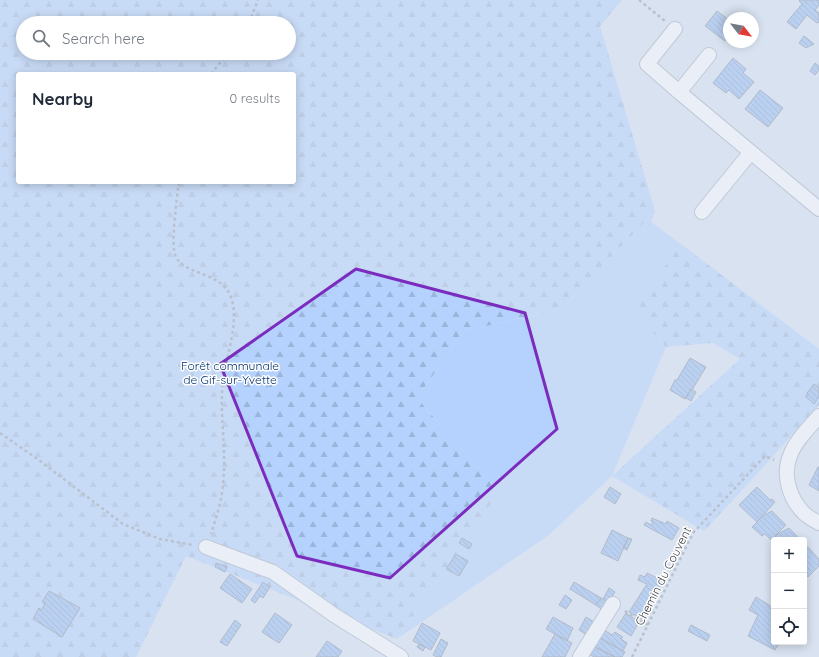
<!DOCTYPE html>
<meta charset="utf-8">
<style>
body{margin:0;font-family:Quicksand,sans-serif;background:#f2f2f3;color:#1f2937}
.controls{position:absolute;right:12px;bottom:12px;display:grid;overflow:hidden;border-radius:4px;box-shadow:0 2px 10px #0003}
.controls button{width:36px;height:36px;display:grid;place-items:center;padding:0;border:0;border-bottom:1px solid #e0e1e3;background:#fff;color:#1f2937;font:20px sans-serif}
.compass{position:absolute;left:723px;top:12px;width:36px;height:36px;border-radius:50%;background:#fff;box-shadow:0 2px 10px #0003;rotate:121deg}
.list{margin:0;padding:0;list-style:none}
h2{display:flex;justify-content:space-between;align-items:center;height:52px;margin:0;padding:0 16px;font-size:17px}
h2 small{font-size:13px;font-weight:400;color:#747a83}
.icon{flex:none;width:22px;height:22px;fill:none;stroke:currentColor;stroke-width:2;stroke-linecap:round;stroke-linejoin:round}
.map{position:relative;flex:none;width:819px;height:657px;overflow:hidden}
.search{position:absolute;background:#fff;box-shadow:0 2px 10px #0003;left:16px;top:16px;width:280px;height:44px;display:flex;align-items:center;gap:10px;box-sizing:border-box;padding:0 14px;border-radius:22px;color:#747a83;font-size:15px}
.panel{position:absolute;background:#fff;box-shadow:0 2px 10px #0003;left:16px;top:72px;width:280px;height:112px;border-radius:4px}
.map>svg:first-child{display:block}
</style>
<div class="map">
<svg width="819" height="657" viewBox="0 0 819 657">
<defs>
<pattern id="forest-firs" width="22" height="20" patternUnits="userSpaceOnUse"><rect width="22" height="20" fill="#b4d2fd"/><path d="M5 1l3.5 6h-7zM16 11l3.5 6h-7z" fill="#9bb5da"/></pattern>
<pattern id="building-back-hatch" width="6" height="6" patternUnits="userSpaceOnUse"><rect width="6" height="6" fill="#95baf0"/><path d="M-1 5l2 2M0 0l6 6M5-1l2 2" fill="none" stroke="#7a98c4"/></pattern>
</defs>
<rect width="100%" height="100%" fill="#d8e2f0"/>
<path fill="#b4d2fd" d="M655,211L651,222L681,244L632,310L666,347L612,476L549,535L397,639L499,492L417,398L464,331L562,309Z"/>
<path fill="url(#forest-firs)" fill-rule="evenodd" d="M0,0H622L600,26L655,211L562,309L464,331L417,398L499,492L397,639L186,556L136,657H0ZM23,23H289V53H23ZM18,74H294V182H18Z
M681,244L819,349V405L757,474L704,531L612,476L740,359L713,343L666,347L632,310Z"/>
<path fill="url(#building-back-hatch)" stroke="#818a98" d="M800,0H819V5L815,10L819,13V22L817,23L807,15L796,29L787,22L802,4L799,1Z
M717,11L729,20V35L725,41L705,26Z
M804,36L814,44L806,48L799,43Z
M733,58L746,69L743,73L754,82L739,99L729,90L726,93L713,83Z
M815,63L819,66V70L815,75L810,71Z
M760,90L783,108L768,127L745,109Z
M690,358L706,367L692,390L691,389L685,399L670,390L675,380H677Z
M814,384L819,388V397L814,404L806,397L808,394L807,393Z
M691,389L696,392L691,401L686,398Z
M818,467H819V491L809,485Z
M610,487L621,494L615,504L604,497Z
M757,487L770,500L772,499L775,502L757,522L739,505Z
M772,511L786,525L771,540L765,534L762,536L752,527L764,515Z
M652,518L666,524L667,521L679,528L672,540L644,525L646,522L651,525L653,522L651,521Z
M789,528L801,540H774V542L772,540L778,534Z
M612,530L628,538L618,561L601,553Z
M462,538L472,544L469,549L459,543Z
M628,538L632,539L627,550L623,548Z
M808,547L819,559V566L808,577L804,572V549Z
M456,554L468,561L459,576L446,569Z
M216,563L227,567L225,572L215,567Z
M647,573L663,581L641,619L629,612L647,584L638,580L640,575L645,577Z
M230,574L252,589L242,603L220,588Z
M263,582L270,587L263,598L260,596L255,603L251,600Z
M574,582L601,598L596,605L570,589Z
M609,588L615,592L608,603L603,599Z
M49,591L80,608L62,637L33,619L39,608L41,610L45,604L42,602Z
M565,595L572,600L566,609L559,605Z
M756,597L774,608V629L773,632H774V642H780L775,650L748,636L758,615L749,610Z
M601,598L610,604L605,612L596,605Z
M275,613L292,625L279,643L262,632Z
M626,613L639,622L631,636L617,627Z
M553,617L573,628L567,641L546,629Z
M586,617L594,622L587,635L579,630Z
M235,620L241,625L227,646L220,642Z
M422,623L440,633L431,650L413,641Z
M691,625L710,635L707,641L688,631Z
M601,628L612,635L615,632L623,637L621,639L627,643L623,651L598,637Z
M555,634L572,643L565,657H542Z
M598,637L625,652L622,657H615L593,646Z
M441,639L448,643L441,657H437L433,655Z
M327,641L342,651L338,657H316Z
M419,644L425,647L423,651L417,647Z
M593,646L615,657H594L589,654Z"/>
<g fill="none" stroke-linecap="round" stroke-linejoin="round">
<g stroke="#a2abb9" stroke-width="16">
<path id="minor" d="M675,29L647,64L679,92
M709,55L679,92L819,209
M702,212L751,152
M819,416C809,428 795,441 790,456C782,476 790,501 806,515C810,518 815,521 819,523
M206,547L273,572L334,615L401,657
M580,657L613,604"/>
</g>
<path stroke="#929aa4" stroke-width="2.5" stroke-dasharray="3 3" stroke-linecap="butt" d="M639,0L665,21
M249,23L258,0
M211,74L228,53
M179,182C177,196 170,247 176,257C186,276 221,271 231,297C240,322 226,356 223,381C219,415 227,450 223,484C222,501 216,518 211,534
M0,433L36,458L123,524L160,539L193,545
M625,611L648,625
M632,657L693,533L765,456L774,460"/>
<use href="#minor" stroke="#fff" stroke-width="14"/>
</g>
<path d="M0 0H819V657H0ZM356,269L525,313L557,429L390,578L297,556L220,364Z" fill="#d8e2f0" fill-opacity=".55" fill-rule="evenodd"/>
<path fill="none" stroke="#7b2cbf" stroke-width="3" stroke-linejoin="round" d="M356,269L525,313L557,429L390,578L297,556L220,364Z"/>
<g text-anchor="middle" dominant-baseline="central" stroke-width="3" stroke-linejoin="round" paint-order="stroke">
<g font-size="12" fill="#012f6d" stroke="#fff">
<text x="230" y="365">Forêt communale<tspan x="230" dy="14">de Gif-sur-Yvette</tspan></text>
</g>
<g font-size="12" fill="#32363c" stroke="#fff">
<text transform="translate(663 576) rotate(-63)">Chemin du Couvent</text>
</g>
</g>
</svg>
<div class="controls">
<button>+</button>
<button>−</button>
<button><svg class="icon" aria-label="locate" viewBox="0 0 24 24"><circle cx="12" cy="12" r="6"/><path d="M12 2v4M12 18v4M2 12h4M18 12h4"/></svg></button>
</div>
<svg class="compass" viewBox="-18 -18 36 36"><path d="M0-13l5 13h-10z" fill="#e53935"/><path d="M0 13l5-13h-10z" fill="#747a83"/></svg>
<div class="search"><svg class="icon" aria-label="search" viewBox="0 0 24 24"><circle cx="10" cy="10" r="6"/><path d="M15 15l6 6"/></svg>Search here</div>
<section class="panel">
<h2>Nearby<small>0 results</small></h2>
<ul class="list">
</ul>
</section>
</div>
